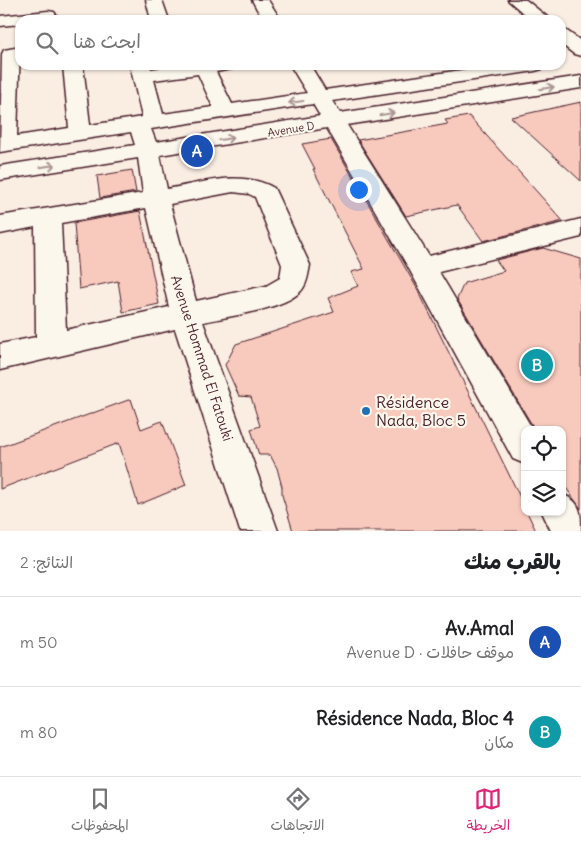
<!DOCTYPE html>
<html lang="ar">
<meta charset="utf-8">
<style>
body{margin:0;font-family:Delius,"Playpen Sans Arabic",sans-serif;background:#f6f6f6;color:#202124;direction:rtl}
.controls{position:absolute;right:15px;bottom:15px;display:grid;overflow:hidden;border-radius:10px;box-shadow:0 1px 4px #0004}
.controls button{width:45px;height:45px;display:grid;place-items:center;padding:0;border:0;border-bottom:1px solid #e0e0e0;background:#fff;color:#202124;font:25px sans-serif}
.you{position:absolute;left:358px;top:189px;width:18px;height:18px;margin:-12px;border:4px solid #fff;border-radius:50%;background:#1a73e8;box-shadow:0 0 0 8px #1a73e833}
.badge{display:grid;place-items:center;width:32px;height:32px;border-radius:50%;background:#db2777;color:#fff;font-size:16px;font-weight:700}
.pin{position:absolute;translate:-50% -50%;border:2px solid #fff;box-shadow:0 1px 5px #0006}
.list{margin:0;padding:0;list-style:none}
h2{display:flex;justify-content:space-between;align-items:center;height:65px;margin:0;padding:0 20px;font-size:21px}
h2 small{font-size:16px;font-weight:400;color:#757577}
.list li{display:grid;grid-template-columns:32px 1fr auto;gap:15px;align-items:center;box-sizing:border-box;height:90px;padding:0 20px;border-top:1px solid #e0e0e0}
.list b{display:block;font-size:19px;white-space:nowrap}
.list p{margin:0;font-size:16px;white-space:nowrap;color:#757577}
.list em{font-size:16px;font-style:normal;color:#757577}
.icon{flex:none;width:28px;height:28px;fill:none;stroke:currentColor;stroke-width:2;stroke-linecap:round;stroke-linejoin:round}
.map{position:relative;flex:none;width:581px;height:531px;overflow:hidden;direction:ltr}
.search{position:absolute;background:#fff;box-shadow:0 1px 4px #0004;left:15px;right:15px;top:15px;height:55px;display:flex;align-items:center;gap:12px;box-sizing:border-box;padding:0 18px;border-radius:15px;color:#757577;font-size:19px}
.sheet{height:245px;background:#fff}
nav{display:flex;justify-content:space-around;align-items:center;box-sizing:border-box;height:70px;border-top:1px solid #e0e0e0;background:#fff;font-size:14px;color:#757577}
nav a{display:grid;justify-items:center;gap:2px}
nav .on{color:#db2777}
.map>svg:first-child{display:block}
</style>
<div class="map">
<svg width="581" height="531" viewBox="0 0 581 531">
<rect width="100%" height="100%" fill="#faeee3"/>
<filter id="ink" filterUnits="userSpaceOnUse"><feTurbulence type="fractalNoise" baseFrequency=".02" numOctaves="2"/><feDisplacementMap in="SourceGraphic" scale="10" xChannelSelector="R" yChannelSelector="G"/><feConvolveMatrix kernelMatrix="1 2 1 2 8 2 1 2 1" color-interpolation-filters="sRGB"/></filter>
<g filter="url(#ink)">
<path fill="#f8c9bd" stroke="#4a1f2b" d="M581,102V181L511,117Z
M469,116L563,221L483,241L457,205L406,216L358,140L448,124L445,120Z
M331,139L418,290L525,507V512H527L536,531H293L282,495V487L277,468L270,455H259L251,429L260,426L251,397L239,396L225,365L236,344L334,312L328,298L358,286L351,272L364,269L313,169H315L302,144Z
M132,170L136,192L100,198L97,176Z
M140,211L159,304L123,312L118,281L79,289L74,223Z
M543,248L581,259V509L562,482V430H535L457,299L464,283L504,271L496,260Z
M131,399L141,429L162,421L186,485L138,505L119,443L0,489V447Z"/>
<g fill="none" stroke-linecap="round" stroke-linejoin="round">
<g stroke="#4a1f2b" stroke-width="3">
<path id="minor" d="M146,0H162L169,20H151Z
M252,0H268L281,20H263Z
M508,0H526L551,20H531Z
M48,11L54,12L57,16L54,20H20V24L0,26V16Z
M561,30L567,31L581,41V56L574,54L561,44Z
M20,47L17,136L69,128L63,65H83L90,125L142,117L130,65H150L151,69L182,65H235L232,69L216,72L232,104L307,93L290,65H310L325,90L496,65H545L542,69L535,71L332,101L340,113L581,76V88L347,125L429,256L581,219V237L439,272L533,430H525V464L513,459L408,267L327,128L160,155L167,189C201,183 241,169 274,188L310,265C308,275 307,286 299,293C279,310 229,316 203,322L278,531H240L175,329L0,370V344L36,337L35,227L0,234V216L143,193L138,158L0,180V166L135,145L131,132L0,152L2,54L4,50ZM198,74L213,107L163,114L154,80ZM313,104L320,116L156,142L151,129ZM233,192L249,194L255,197L282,265L280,278L266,286L196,301L170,204ZM146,208L169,307L66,330L61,223Z
M562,494C581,502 581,511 581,531H551L542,512H562Z"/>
</g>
<use href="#minor" fill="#fbf7ec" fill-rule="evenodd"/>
</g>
<defs><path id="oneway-shaft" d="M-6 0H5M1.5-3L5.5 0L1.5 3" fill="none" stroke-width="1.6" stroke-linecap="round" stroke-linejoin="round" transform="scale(1.25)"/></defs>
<g stroke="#ab9695">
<use href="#oneway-shaft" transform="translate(547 88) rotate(-9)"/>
<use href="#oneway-shaft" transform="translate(296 102) rotate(172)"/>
<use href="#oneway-shaft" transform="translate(387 114) rotate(-9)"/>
<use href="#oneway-shaft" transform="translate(226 139) rotate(-9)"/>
<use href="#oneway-shaft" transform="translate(48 166) rotate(-9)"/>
</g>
</g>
<circle fill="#1f6fb2" stroke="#fbf7ec" stroke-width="2" cx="366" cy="411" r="5"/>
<g text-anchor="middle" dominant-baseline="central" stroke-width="4.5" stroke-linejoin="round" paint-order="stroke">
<g font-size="11" fill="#4a1f2b" stroke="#fbf7ec">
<text transform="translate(291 129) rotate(-9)">Avenue D</text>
</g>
<g font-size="14" fill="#4a1f2b" stroke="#fbf7ec">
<text transform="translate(202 358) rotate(72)">Avenue Hommad El Fatouki</text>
</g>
<g font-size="16" fill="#4a1f2b" stroke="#fbf7ec" text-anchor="start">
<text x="376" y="402">Résidence<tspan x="376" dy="18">Nada, Bloc 5</tspan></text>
</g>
</g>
</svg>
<div class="controls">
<button><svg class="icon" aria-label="locate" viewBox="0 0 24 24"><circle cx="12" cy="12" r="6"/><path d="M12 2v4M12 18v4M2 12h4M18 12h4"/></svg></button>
<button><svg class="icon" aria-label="layers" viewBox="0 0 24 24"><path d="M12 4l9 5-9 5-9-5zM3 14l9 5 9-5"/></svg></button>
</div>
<div class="you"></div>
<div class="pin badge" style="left:197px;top:151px;background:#1a4fb4">A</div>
<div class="pin badge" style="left:537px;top:365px;background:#0f9aa8">B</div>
<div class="search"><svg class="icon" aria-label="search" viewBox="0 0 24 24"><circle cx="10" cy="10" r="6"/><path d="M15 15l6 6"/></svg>ابحث هنا</div>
</div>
<section class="sheet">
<h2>بالقرب منك<small>النتائج: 2</small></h2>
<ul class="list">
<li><span class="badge" style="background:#1a4fb4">A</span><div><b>Av.Amal</b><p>موقف حافلات · Avenue D</p></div><em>50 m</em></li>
<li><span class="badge" style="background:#0f9aa8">B</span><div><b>Résidence Nada, Bloc 4</b><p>مكان</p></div><em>80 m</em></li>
</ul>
</section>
<nav>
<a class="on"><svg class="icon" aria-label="map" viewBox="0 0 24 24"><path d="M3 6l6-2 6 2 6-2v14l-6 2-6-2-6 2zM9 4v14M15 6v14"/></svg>الخريطة</a>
<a><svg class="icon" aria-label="directions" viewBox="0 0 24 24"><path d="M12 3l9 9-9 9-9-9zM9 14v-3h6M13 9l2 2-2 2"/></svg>الاتجاهات</a>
<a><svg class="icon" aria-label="saved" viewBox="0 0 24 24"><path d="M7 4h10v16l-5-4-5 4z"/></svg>المحفوظات</a>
</nav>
